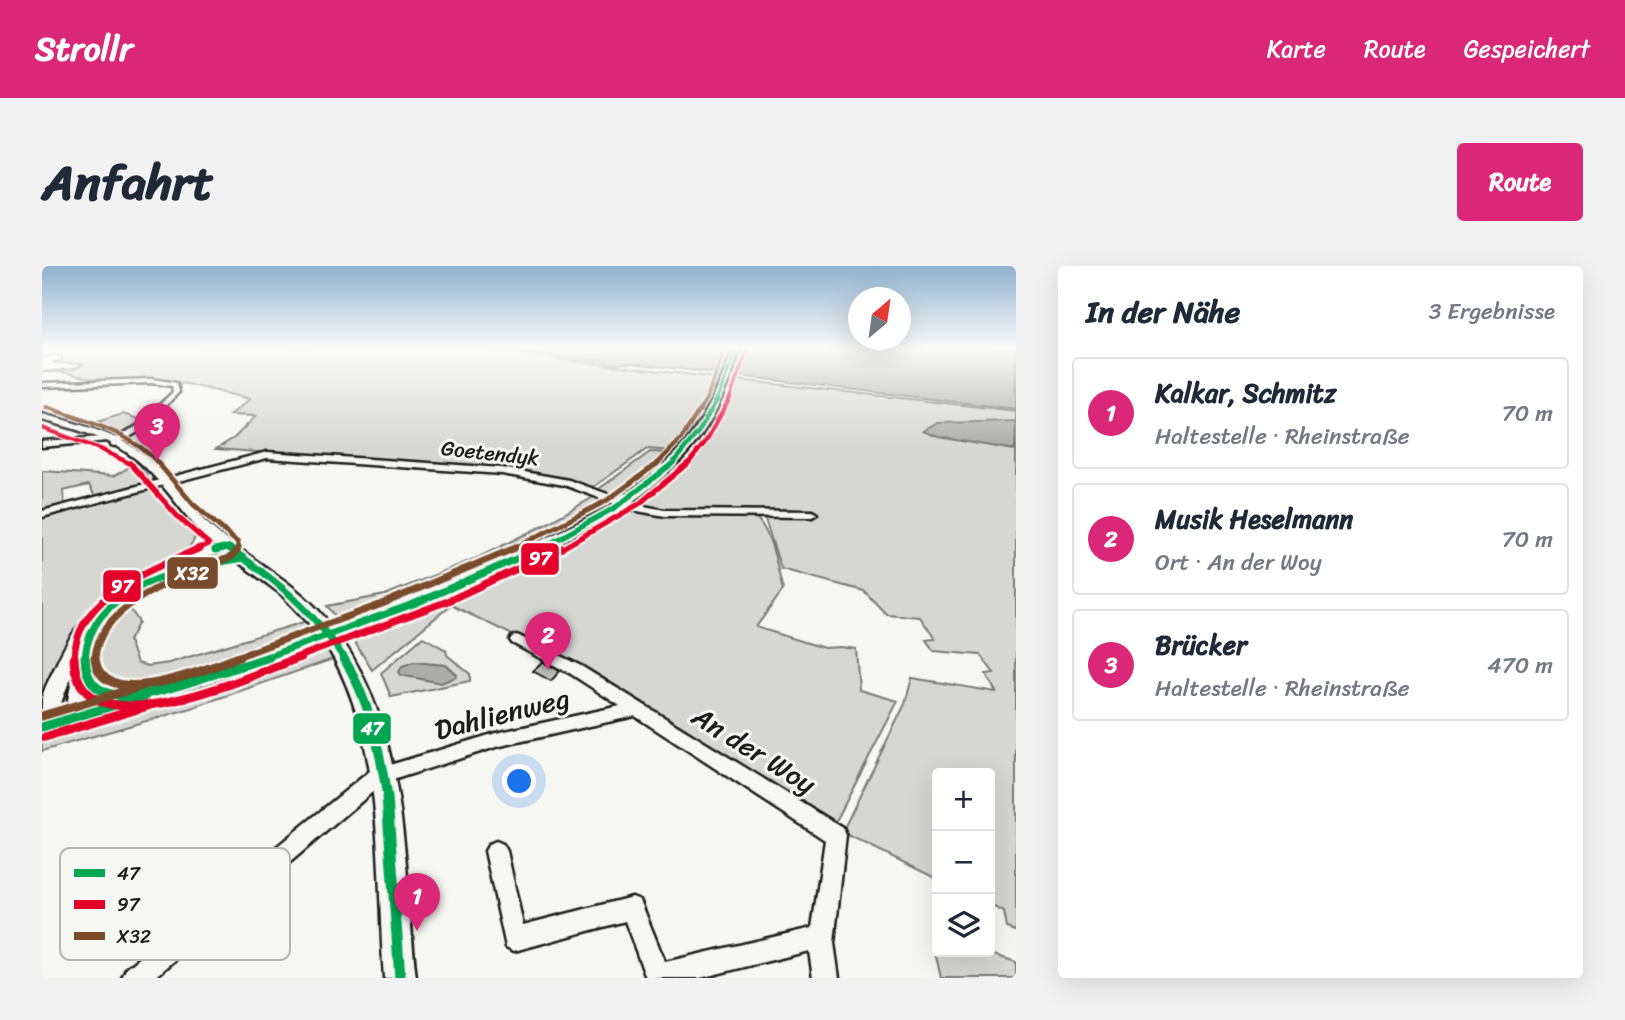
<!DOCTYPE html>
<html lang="de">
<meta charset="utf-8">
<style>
body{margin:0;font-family:Sriracha,sans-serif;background:#f2f2f3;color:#1f2937}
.controls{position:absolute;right:21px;bottom:21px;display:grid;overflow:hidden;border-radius:7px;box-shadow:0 7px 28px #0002}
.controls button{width:63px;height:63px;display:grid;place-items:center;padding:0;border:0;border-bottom:2px solid #e0e1e3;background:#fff;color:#1f2937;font:35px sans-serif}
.compass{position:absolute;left:806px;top:21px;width:63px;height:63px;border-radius:50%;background:#fff;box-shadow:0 7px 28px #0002;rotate:29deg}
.you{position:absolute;left:478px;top:516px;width:24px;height:24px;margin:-18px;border:5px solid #fff;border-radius:50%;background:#1a73e8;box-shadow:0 0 0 10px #1a73e833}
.badge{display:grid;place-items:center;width:46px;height:46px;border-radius:50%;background:#db2777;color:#fff;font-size:23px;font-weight:700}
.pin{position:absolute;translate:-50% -58px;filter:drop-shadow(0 2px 4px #0008)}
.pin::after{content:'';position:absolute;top:37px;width:24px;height:21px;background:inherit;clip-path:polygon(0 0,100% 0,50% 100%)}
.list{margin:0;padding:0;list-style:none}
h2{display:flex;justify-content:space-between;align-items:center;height:91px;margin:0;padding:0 28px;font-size:30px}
h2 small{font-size:23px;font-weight:400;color:#747a83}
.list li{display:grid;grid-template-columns:46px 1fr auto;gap:21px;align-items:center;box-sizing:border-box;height:112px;margin:0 14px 14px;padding:0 14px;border:2px solid #e0e1e3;border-radius:7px}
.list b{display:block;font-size:26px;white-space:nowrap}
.list p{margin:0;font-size:23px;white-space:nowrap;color:#747a83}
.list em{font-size:23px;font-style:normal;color:#747a83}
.icon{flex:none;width:38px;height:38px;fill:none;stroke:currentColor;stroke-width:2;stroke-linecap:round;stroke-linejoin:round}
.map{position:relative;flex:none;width:974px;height:712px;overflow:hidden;border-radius:7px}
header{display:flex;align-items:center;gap:42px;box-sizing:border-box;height:98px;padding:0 35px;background:#db2777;color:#fff}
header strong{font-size:33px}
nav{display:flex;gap:38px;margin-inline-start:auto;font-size:24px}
.intro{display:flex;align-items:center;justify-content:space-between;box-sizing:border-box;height:168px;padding:0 42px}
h1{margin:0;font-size:49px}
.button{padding:18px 32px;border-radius:7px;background:#db2777;color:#fff;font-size:24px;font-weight:700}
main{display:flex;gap:42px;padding:0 42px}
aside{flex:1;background:#fff;border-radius:7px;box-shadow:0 7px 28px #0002}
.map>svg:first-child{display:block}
</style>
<header>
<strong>Strollr</strong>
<nav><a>Karte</a><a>Route</a><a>Gespeichert</a></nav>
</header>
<div class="intro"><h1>Anfahrt</h1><a class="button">Route</a></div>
<main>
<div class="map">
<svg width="974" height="712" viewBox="0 0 974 712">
<rect width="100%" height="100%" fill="#f6f6f2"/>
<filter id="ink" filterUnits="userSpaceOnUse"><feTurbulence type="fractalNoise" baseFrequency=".0143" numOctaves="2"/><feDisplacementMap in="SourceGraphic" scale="14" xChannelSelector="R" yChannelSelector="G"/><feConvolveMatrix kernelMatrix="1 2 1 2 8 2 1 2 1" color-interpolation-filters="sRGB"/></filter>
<g filter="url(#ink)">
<path fill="#d6d6d2" stroke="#797977" stroke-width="2" d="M0,82H427L677,112L659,152L632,185L605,183L553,220L543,221L458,203L459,190C448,188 442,194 436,202L174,183L192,172L214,150L188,149L208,133L141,117L136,120L124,115H60L21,106H0L32,103L42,98L11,97L20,94V90L9,89L0,93Z
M696,114L974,145V665L965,662L962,646L948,639V507H895V613L800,566L863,438L870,412L954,426L944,408L952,407L938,389L892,385L884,374L893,373L878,351L844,348L822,325L739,303L722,250L744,246H633L591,237C647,200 670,176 696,114Z
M81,148L103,155L81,171L45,159Z
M608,186L630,187L577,231L554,225Z
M96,196L108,214L106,217L54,232L47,219L21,225L23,240L0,246V206L2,205L72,210Z
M110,222L114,223L142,260L154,269C146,293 112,304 92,314L114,320L93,334L89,344L97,356L87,375L95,397L106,400L127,397L265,355L273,367L157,407L0,452V249Z
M555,229L570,236C485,286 393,327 299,357L285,340L343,329L437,291L504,258Z
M584,241L712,250C730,264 735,303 741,324L714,361L782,382L799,381L814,383L817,424L856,435L791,561L536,401L409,339L330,404L309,370C405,338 497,292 584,241Z
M381,371L404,384L405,389L428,408V415L349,431L339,407Z
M288,379L294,392L146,443L0,485V471L119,438Z
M889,668L895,670V686H943L974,696V712H899Z"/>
<path fill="#acaca9" stroke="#727271" stroke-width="2" d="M437,82H974V143L588,97L571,98L560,95Z
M974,155L973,184L896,171L881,165L896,157Z
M371,396L404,399L415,409L414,411L399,417L359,409L357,406L360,400Z"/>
<path fill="#c0c0bd" stroke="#1c1c1c" stroke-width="2" d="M501,396L518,405L509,415L491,405Z"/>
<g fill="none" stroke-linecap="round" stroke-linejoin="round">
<g stroke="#1c1c1c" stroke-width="5">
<path id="minor" d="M110,113L135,117L137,126L101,163L72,180L69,179V175L95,160L131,126L130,120L110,117L0,121V117Z
M62,171H65V175L0,181V175Z
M225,186L460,202L527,214L596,239L623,244L770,245L775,248L770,251L623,250L590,244L522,219L460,208L225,192L0,251V245Z
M475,369L539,400L801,562L804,569L792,677L797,712H771L767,685L658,712H604L583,655L472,685L464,681L443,585L447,578L454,575L461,578L465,585L481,659L590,631L598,634L623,696L770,662L783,574L593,450L454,481L341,517L112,712H80L84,703L328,505L454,467L578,440L529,408L470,377L468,374L470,371Z"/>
</g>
<g stroke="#1c1c1c" stroke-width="5">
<path id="major" d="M692,82H698C674,158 653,189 589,237H582V242C495,292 404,331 310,367H298L295,363L298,359L438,304L579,236V231C647,183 663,159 692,82Z
M0,148C38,158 82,169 111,196C131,216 146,241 168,260C202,290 245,311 276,344C367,442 360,588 374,712H342C334,601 344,475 283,377L0,470C0,458 0,443 0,432C3,420 10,408 15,397C47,326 103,299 174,280C143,255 125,218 94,193C68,172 31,162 0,154ZM183,286L239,328L276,367L100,421C75,417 67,423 52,398L56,369L51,364C81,321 134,300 183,286ZM32,402L24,445L15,448ZM48,423L65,432L46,438Z"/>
</g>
<use href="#minor" fill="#f6f6f2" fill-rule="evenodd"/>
<use href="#major" fill="#f6f6f2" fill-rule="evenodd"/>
<g stroke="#1c1c1c" stroke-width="17" stroke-linecap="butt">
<path id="major-bridge-far1" d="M577,239L584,234"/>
</g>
<g stroke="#1c1c1c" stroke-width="22" stroke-linecap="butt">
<path id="major-bridge" d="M279,372L304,363"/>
</g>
<use href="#major-bridge-far1" stroke="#f6f6f2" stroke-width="13"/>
<use href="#major-bridge" stroke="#f6f6f2" stroke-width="17"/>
<g stroke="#f6f6f2" stroke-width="6">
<path id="bus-1-far5" d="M675,134L695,82"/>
</g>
<g stroke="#f6f6f2" stroke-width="7">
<path id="bus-1-far4" d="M629,199L657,165L676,132"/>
</g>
<g stroke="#f6f6f2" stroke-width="9">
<path id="bus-1-far3" d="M175,284L186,281L190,284
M496,284L574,241L631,197"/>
</g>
<g stroke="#f6f6f2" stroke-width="12">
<path id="bus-1-far2" d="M187,282C235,315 270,343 302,392
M173,284L182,282
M43,392C49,318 144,302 202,292
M222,392L374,337L499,282"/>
</g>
<g stroke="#f6f6f2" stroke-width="14">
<path id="bus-1-far1" d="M43,391C44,453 121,424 154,414C179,406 203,399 227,391
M301,391C327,432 338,484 345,532
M0,461L103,430"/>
</g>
<g stroke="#f6f6f2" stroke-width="17">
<path id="bus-1" d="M345,531L358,712"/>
</g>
<g stroke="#f6f6f2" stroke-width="6">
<path id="bus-2-far4" d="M687,134L705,85"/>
</g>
<g stroke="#f6f6f2" stroke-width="7">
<path id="bus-2-far3" d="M0,162L58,183L91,199
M645,199L664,175L688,132"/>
</g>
<g stroke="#f6f6f2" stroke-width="9">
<path id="bus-2-far2" d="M88,197L137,252L167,278L154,284
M517,284L597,238L646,197"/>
</g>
<g stroke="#f6f6f2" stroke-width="12">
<path id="bus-2-far1" d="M32,392C35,328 110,304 158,282
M254,392L406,335L520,282"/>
</g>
<g stroke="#f6f6f2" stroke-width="14">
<path id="bus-2" d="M32,391C34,493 213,407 259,391
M3,471L106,440"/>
</g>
<g stroke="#f6f6f2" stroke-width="6">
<path id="bus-3-far4" d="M664,134L684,82"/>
</g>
<g stroke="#f6f6f2" stroke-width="7">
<path id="bus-3-far3" d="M4,141C44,155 89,166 118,199
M614,199L639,173L665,132"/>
</g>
<g stroke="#f6f6f2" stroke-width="9">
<path id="bus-3-far2" d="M116,197L151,238L196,277V284
M469,284L564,235L616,197"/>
</g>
<g stroke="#f6f6f2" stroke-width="12">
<path id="bus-3-far1" d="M53,392C57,334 147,309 191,290L196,282
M192,392L340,338L473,282"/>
</g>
<g stroke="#f6f6f2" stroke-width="14">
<path id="bus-3" d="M53,391C57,449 167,402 197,391
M0,450L100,420"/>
</g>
<use href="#bus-1-far5" stroke="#00a651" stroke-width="3.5"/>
<use href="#bus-1-far4" stroke="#00a651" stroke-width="4.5"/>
<use href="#bus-1-far3" stroke="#00a651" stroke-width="5"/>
<use href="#bus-1-far2" stroke="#00a651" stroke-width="7"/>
<use href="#bus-1-far1" stroke="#00a651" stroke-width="9"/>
<use href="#bus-1" stroke="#00a651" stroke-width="11"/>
<use href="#bus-2-far4" stroke="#e4002b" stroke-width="3.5"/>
<use href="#bus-2-far3" stroke="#e4002b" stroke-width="4.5"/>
<use href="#bus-2-far2" stroke="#e4002b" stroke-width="5"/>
<use href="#bus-2-far1" stroke="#e4002b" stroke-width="7"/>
<use href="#bus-2" stroke="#e4002b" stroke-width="9"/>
<use href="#bus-3-far4" stroke="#7a4b2a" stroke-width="3.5"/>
<use href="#bus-3-far3" stroke="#7a4b2a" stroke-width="4.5"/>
<use href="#bus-3-far2" stroke="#7a4b2a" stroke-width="5"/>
<use href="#bus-3-far1" stroke="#7a4b2a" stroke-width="7"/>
<use href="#bus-3" stroke="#7a4b2a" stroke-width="9"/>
</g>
</g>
<linearGradient id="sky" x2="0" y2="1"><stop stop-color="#90b1cf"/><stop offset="0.45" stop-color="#fbfbf9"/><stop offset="1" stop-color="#fbfbf9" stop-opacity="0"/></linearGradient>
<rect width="974" height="182" fill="url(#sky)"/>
<g text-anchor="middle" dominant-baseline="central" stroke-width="6" stroke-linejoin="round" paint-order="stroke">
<g font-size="21" fill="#1c1c1c" stroke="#f6f6f2">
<text transform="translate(448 187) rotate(6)">Goetendyk</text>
</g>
<g font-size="28" fill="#1c1c1c" stroke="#f6f6f2">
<text transform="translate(460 448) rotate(-14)">Dahlienweg</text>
<text transform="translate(712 484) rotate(32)">An der Woy</text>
</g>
</g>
<rect x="18" y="582" width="230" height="112" rx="10" fill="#f6f6f2" stroke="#b5b5b2" stroke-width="2"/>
<rect x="32" y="603" width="31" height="8" fill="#00a651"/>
<rect x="32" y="634" width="31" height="9" fill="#e4002b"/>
<rect x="32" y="666" width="31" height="8" fill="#7a4b2a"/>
<g font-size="19" fill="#1c1c1c">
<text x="75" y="614">47</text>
<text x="75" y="645">97</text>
<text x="75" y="677">X32</text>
</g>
<g stroke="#f6f6f2" stroke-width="2.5">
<rect x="478" y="276" width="40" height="34" rx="7" fill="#e4002b"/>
<rect x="124" y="290" width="53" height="34" rx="7" fill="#7a4b2a"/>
<rect x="60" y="303" width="40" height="34" rx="7" fill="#e4002b"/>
<rect x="310" y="446" width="40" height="33" rx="7" fill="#00a651"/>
</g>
<g font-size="19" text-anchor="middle" font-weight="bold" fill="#fff">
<text x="498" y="299">97</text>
<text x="150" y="314">X32</text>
<text x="80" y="327">97</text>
<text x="330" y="469">47</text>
</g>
</svg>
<div class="controls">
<button>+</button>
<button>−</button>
<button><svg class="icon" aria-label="layers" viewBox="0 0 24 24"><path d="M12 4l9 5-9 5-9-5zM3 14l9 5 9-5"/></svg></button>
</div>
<svg class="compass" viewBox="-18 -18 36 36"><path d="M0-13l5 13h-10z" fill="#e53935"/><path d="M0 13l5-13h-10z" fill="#747a83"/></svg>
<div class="you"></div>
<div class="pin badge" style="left:375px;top:665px">1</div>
<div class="pin badge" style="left:506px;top:404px">2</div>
<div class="pin badge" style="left:115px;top:195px">3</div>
</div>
<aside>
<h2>In der Nähe<small>3 Ergebnisse</small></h2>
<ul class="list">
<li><span class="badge">1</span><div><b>Kalkar, Schmitz</b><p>Haltestelle · Rheinstraße</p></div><em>70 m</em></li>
<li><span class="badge">2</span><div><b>Musik Heselmann</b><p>Ort · An der Woy</p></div><em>70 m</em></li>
<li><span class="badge">3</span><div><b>Brücker</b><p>Haltestelle · Rheinstraße</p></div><em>470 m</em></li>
</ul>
</aside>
</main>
